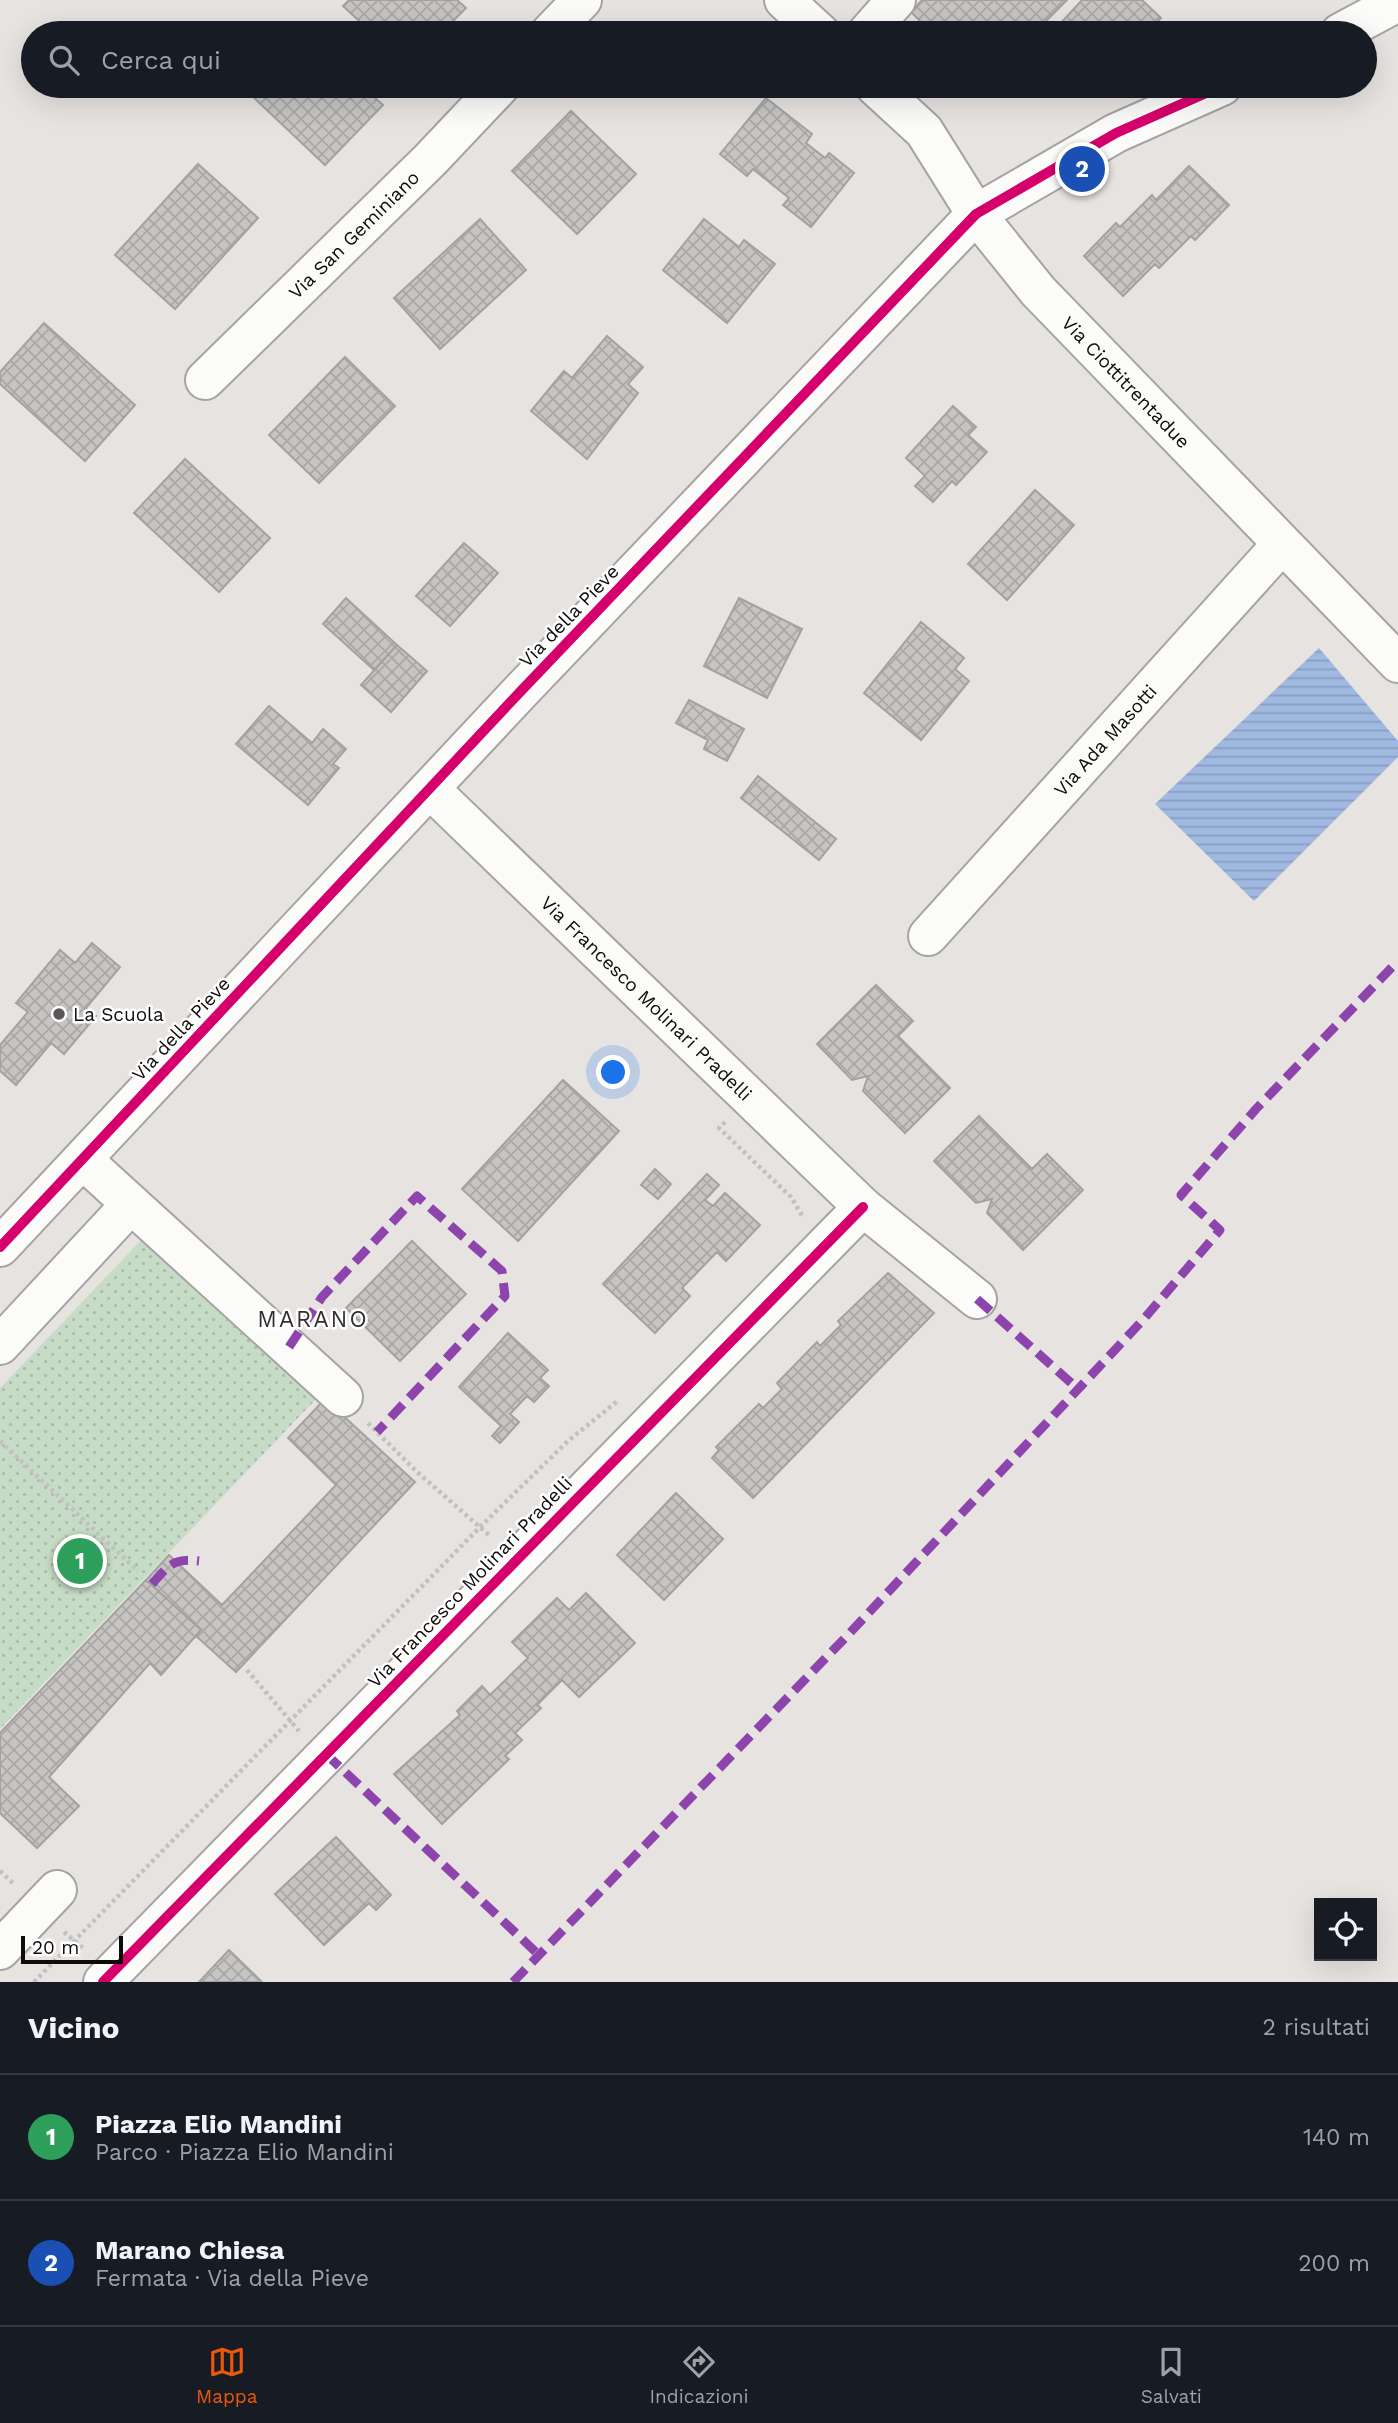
<!DOCTYPE html>
<html lang="it">
<meta charset="utf-8">
<style>
body{margin:0;font-family:"Work Sans",sans-serif;background:#242831;color:#f1f3f6}
.controls{position:absolute;right:21px;bottom:21px;display:grid;overflow:hidden;border-radius:0px;box-shadow:0 7px 28px #0002}
.controls button{width:63px;height:63px;display:grid;place-items:center;padding:0;border:0;border-bottom:2px solid #363941;background:#171b24;color:#f1f3f6;font:35px sans-serif}
.scale{position:absolute;left:21px;bottom:18px;width:102px;box-sizing:border-box;padding-left:7px;border:4px solid #0e0c0b;border-top:0;font-size:19px;line-height:24px;white-space:nowrap;color:#0e0c0b;-webkit-text-stroke:5px #fff;paint-order:stroke}
.you{position:absolute;left:614px;top:1073px;width:24px;height:24px;margin:-18px;border:5px solid #fff;border-radius:50%;background:#1a73e8;box-shadow:0 0 0 10px #1a73e833}
.badge{display:grid;place-items:center;width:46px;height:46px;border-radius:50%;background:#ea580c;color:#fff;font-size:23px;font-weight:700}
.pin{position:absolute;translate:-50% -50%;border:4px solid #fff;box-shadow:0 2px 7px #0006}
.list{margin:0;padding:0;list-style:none}
h2{display:flex;justify-content:space-between;align-items:center;height:91px;margin:0;padding:0 28px;font-size:30px}
h2 small{font-size:23px;font-weight:400;color:#9ea1a6}
.list li{display:grid;grid-template-columns:46px 1fr auto;gap:21px;align-items:center;box-sizing:border-box;height:126px;padding:0 28px;border-top:2px solid #363941}
.list b{display:block;font-size:26px;white-space:nowrap}
.list p{margin:0;font-size:23px;white-space:nowrap;color:#9ea1a6}
.list em{font-size:23px;font-style:normal;color:#9ea1a6}
.icon{flex:none;width:38px;height:38px;fill:none;stroke:currentColor;stroke-width:2;stroke-linecap:round;stroke-linejoin:round}
.map{position:relative;flex:none;width:1398px;height:1982px;overflow:hidden}
.search{position:absolute;background:#171b24;box-shadow:0 7px 28px #0002;left:21px;right:21px;top:21px;height:77px;display:flex;align-items:center;gap:18px;box-sizing:border-box;padding:0 24px;border-radius:38px;color:#9ea1a6;font-size:26px}
.sheet{height:343px;background:#171b24}
nav{display:flex;justify-content:space-around;align-items:center;box-sizing:border-box;height:98px;border-top:2px solid #363941;background:#171b24;font-size:19px;color:#9ea1a6}
nav a{display:grid;justify-items:center;gap:4px}
nav .on{color:#ea580c}
.map>svg:first-child{display:block}
</style>
<div class="map">
<svg width="1398" height="1982" viewBox="0 0 1398 1982">
<defs>
<pattern id="grass-dots" width="8" height="8" patternUnits="userSpaceOnUse" patternTransform="scale(1.75)"><rect width="8" height="8" fill="#c7dcc6"/><path d="M2 2h.1M6 6h.1" fill="none" stroke="#aabca9" stroke-width="1.8" stroke-linecap="round"/></pattern>
<pattern id="water-rules" width="6" height="5" patternUnits="userSpaceOnUse" patternTransform="scale(1.75)"><rect width="6" height="5" fill="#a0b9e0"/><path d="M0 2.5h6" fill="none" stroke="#899ebf"/></pattern>
<pattern id="building-cross-hatch" width="8" height="8" patternUnits="userSpaceOnUse" patternTransform="scale(1.75)"><rect width="8" height="8" fill="#c7c5c4"/><path d="M0 0l8 8M0 8l8-8" fill="none" stroke="#aaa8a7"/></pattern>
</defs>
<rect width="100%" height="100%" fill="#e6e3e1"/>
<path fill="url(#grass-dots)" d="M147,1234L321,1394L0,1729V1388Z"/>
<path fill="url(#water-rules)" d="M1319,648L1398,741V757L1254,901L1155,804Z"/>
<path fill="url(#building-cross-hatch)" stroke="#a4a2a1" stroke-width="2" d="M349,0H457L466,8L441,33H372L343,6Z
M922,0H1067L1034,33H1023L1017,28L1011,33H932L911,12Z
M1082,0H1142L1161,18L1146,33H1068L1059,25Z
M260,86H362L383,105L325,165L251,95Z
M766,98L812,134L806,143L825,158L829,153L854,173L811,227L783,205L789,198L753,169L747,176L720,154Z
M571,111L636,174L577,234L512,171Z
M198,164L258,218L175,309L115,255Z
M1189,166L1229,205L1195,240L1191,236L1159,268L1155,264L1123,296L1084,256L1116,223L1120,227L1152,195L1156,200Z
M480,219L526,270L440,349L394,298Z
M704,219L739,247L744,240L775,264L727,323L663,270Z
M44,323L135,405L85,461L0,384V372Z
M607,336L643,367L628,384L638,393L587,459L531,411L564,371L572,378Z
M345,357L395,406L319,483L269,435Z
M953,406L976,427L968,435L987,452L956,485L952,481L933,502L915,486L925,476L906,458Z
M185,459L270,538L219,592L134,513Z
M1035,490L1074,525L1007,600L968,564Z
M464,543L498,573L450,626L416,596Z
M346,598L397,645L374,670L323,624Z
M739,598L802,629L767,698L704,666Z
M921,622L964,658L955,669L969,681L921,740L864,693Z
M397,645L427,671L391,712L361,685Z
M689,700L744,729L727,761L704,749L708,740L676,723Z
M269,706L312,743L323,729L346,749L333,764L339,768L308,805L236,744Z
M758,776L836,839L819,860L741,798Z
M92,943L120,967L86,1008L96,1016L64,1054L51,1043L16,1085L0,1071V1045L28,1012L16,1003L60,950L75,963Z
M876,985L913,1021L898,1036L950,1088L905,1133L863,1091L868,1076L852,1080L817,1044Z
M563,1080L619,1131L518,1241L462,1189Z
M979,1116L1032,1169L1047,1154L1083,1190L1023,1250L987,1213L992,1199L976,1203L934,1161Z
M655,1169L671,1184L658,1199L641,1185Z
M707,1174L719,1185L705,1200L713,1206L725,1193L760,1225L726,1261L717,1252L682,1288L690,1296L655,1333L603,1284Z
M412,1241L466,1294L400,1361L346,1308Z
M888,1273L934,1313L753,1498L712,1458L719,1450L716,1447L759,1404L763,1408L782,1389L777,1383L817,1342L820,1346L841,1325L838,1321Z
M508,1333L548,1370L540,1378L549,1386L534,1402L527,1396L510,1414L519,1422L500,1443L492,1436L501,1426L459,1387Z
M325,1399L415,1482L236,1672L196,1636L201,1630L146,1580L169,1555L222,1605L336,1485L288,1438Z
M676,1493L723,1539L664,1600L617,1555Z
M146,1580L201,1630L161,1675L150,1663L49,1777L79,1806L37,1848L0,1813V1733Z
M586,1593L635,1643L579,1697L562,1680L537,1705L541,1708L515,1733L522,1740L505,1756L509,1759L442,1824L394,1774L460,1715L457,1711L482,1686L490,1695L528,1658L512,1642L557,1598L569,1610Z
M336,1837L391,1895L376,1910L369,1903L324,1945L275,1894Z
M229,1950L262,1982H199Z"/>
<g fill="none" stroke-linecap="round" stroke-linejoin="round">
<g stroke="#a6a4a2" stroke-width="42">
<g id="minor">
<path d="M784,0L820,33"/>
<path d="M550,33L582,0"/>
<path d="M867,33L896,0"/>
<path d="M1340,33L1398,2"/>
<path id="s1" d="M875,86L924,131L976,214L1038,291L1398,663"/>
<path id="s2" d="M205,380L430,160L500,86"/>
<path id="s3" d="M430,789L863,1207L977,1299"/>
<path id="s4" d="M928,936L1282,544"/>
<path d="M83,1160L343,1397"/>
<path d="M0,1247L520,692L976,214L1116,133L1222,86"/>
<path d="M0,1345L131,1204"/>
<path d="M0,1950L57,1890"/>
<path d="M103,1982L863,1207"/>
</g>
</g>
<path stroke="#c2c1c1" stroke-width="4.5" stroke-dasharray="3.5 3.5" stroke-linecap="butt" d="M725,1122L719,1128L791,1197L803,1217
M368,1423L416,1471L490,1536
M0,1441L138,1571
M247,1670L299,1731
M0,1871L15,1885
M64,1932L84,1949
M34,1982L480,1527L569,1440L619,1400"/>
<use href="#minor" stroke="#fbfbfa" stroke-width="38"/>
<path stroke="#8e44ad" stroke-width="9" stroke-dasharray="18 9" stroke-linecap="butt" d="M977,1299L1078,1389
M289,1347L322,1297L417,1196L502,1271L505,1296L377,1432
M152,1584C169,1565 173,1558 199,1561
M326,1754L539,1955
M513,1982L845,1638L1142,1321L1220,1230L1181,1195L1256,1109L1398,961"/>
<g stroke="#fff" stroke-width="15">
<path id="cycleway" d="M0,1247L520,692L976,214L1116,133L1222,86
M103,1982L863,1207"/>
</g>
<use href="#cycleway" stroke="#d6006c" stroke-width="10"/>
</g>
<circle fill="#5a5756" stroke="#fff" stroke-width="2.5" cx="59" cy="1014" r="7"/>
<g text-anchor="middle" dominant-baseline="central" stroke-width="5" stroke-linejoin="round" paint-order="stroke">
<g font-size="19" fill="#0e0c0b" stroke="#fff">
<text stroke="none"><textPath href="#s2" startOffset="208">Via San Geminiano</textPath></text>
<text stroke="none"><textPath href="#s1" startOffset="390">Via Ciottitrentadue</textPath></text>
<text transform="translate(569 616) rotate(-46)">Via della Pieve</text>
<text stroke="none"><textPath href="#s4" startOffset="264">Via Ada Masotti</textPath></text>
<text stroke="none"><textPath href="#s3" startOffset="301">Via Francesco Molinari Pradelli</textPath></text>
<text transform="translate(181 1029) rotate(-47)">Via della Pieve</text>
<text transform="translate(470 1582) rotate(-46)">Via Francesco Molinari Pradelli</text>
</g>
<g font-size="19" fill="#0e0c0b" stroke="#fff" text-anchor="start">
<text x="73" y="1014">La Scuola</text>
</g>
<g font-size="23" letter-spacing="2" fill="#322e2c" stroke="#fff">
<text x="313" y="1319">MARANO</text>
</g>
</g>
</svg>
<div class="controls">
<button><svg class="icon" aria-label="locate" viewBox="0 0 24 24"><circle cx="12" cy="12" r="6"/><path d="M12 2v4M12 18v4M2 12h4M18 12h4"/></svg></button>
</div>
<div class="scale">20 m</div>
<div class="you"></div>
<div class="pin badge" style="left:80px;top:1561px;background:#2e9e5b">1</div>
<div class="pin badge" style="left:1082px;top:169px;background:#1a4fb4">2</div>
<div class="search"><svg class="icon" aria-label="search" viewBox="0 0 24 24"><circle cx="10" cy="10" r="6"/><path d="M15 15l6 6"/></svg>Cerca qui</div>
</div>
<section class="sheet">
<h2>Vicino<small>2 risultati</small></h2>
<ul class="list">
<li><span class="badge" style="background:#2e9e5b">1</span><div><b>Piazza Elio Mandini</b><p>Parco · Piazza Elio Mandini</p></div><em>140 m</em></li>
<li><span class="badge" style="background:#1a4fb4">2</span><div><b>Marano Chiesa</b><p>Fermata · Via della Pieve</p></div><em>200 m</em></li>
</ul>
</section>
<nav>
<a class="on"><svg class="icon" aria-label="map" viewBox="0 0 24 24"><path d="M3 6l6-2 6 2 6-2v14l-6 2-6-2-6 2zM9 4v14M15 6v14"/></svg>Mappa</a>
<a><svg class="icon" aria-label="directions" viewBox="0 0 24 24"><path d="M12 3l9 9-9 9-9-9zM9 14v-3h6M13 9l2 2-2 2"/></svg>Indicazioni</a>
<a><svg class="icon" aria-label="saved" viewBox="0 0 24 24"><path d="M7 4h10v16l-5-4-5 4z"/></svg>Salvati</a>
</nav>
